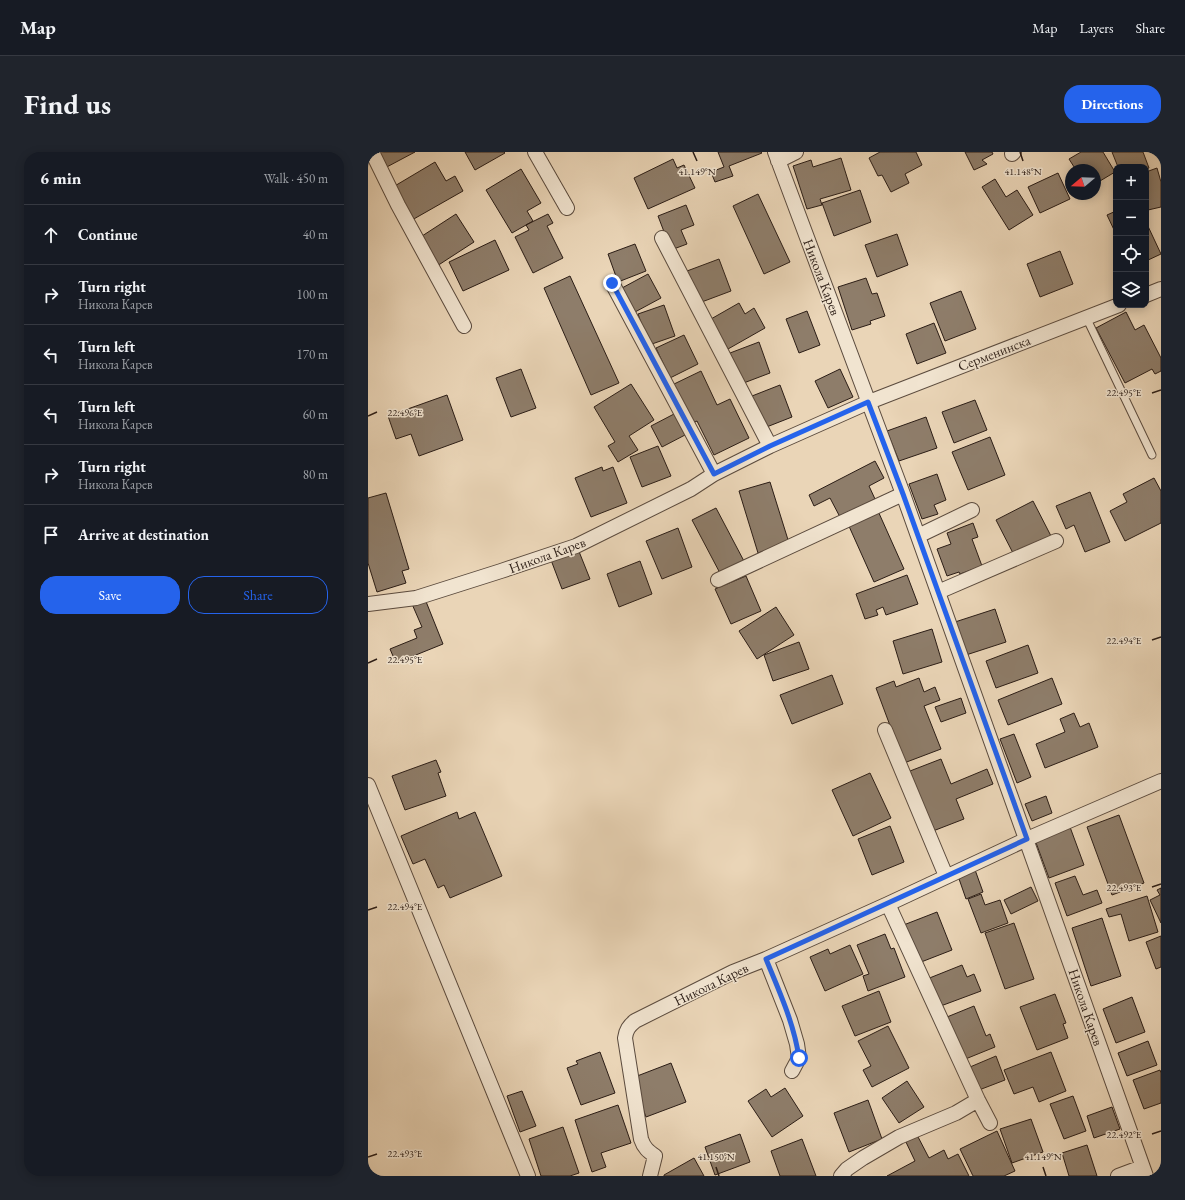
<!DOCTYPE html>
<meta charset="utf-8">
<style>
body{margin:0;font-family:"EB Garamond",serif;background:#20242c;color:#f1f3f6}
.controls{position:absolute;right:12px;top:12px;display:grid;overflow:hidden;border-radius:8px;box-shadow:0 2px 10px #0003}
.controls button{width:36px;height:36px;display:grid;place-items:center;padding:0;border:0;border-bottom:1px solid #363941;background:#171b24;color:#f1f3f6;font:20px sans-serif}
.compass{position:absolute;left:697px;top:12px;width:36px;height:36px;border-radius:50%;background:#171b24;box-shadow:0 2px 10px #0003;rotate:251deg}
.stop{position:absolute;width:12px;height:12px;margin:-9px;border:3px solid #2563eb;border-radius:50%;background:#fff}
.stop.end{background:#2563eb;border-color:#fff;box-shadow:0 1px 4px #0008}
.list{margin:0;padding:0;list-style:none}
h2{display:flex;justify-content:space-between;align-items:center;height:52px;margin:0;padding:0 16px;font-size:17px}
h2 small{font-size:13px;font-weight:400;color:#9ea1a6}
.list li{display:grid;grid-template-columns:26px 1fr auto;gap:12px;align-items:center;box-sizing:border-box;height:60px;padding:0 16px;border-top:1px solid #363941}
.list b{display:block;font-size:15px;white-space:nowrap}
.list p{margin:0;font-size:13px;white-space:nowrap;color:#9ea1a6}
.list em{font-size:13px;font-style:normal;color:#9ea1a6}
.actions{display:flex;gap:8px;padding:12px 16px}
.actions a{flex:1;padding:9px 0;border:1px solid #2563eb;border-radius:16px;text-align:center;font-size:14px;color:#2563eb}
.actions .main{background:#2563eb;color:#fff}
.icon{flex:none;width:22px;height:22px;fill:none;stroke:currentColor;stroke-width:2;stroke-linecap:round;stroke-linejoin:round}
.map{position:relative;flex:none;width:793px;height:1024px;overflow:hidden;border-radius:16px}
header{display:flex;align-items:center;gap:24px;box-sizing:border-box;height:56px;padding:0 20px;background:#171b24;border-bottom:1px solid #363941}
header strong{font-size:19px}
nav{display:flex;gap:22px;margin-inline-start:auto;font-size:14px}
.intro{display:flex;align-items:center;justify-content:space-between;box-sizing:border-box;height:96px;padding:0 24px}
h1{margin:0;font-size:28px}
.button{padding:10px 18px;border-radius:16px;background:#2563eb;color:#fff;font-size:14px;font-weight:700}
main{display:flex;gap:24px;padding:0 24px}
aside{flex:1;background:#171b24;border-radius:16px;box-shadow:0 2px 10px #0003}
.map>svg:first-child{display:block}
</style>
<header>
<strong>Map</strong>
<nav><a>Map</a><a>Layers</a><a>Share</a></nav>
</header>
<div class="intro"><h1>Find us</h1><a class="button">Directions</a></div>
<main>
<aside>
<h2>6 min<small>Walk · 450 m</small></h2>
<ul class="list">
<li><svg class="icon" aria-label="ahead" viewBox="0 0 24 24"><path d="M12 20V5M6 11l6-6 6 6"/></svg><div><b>Continue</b></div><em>40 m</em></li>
<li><svg class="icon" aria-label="right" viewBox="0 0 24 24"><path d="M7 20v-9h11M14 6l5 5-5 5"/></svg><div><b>Turn right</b><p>Никола Карев</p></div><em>100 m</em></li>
<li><svg class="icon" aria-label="left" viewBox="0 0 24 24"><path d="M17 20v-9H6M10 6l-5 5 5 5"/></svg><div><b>Turn left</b><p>Никола Карев</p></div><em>170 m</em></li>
<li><svg class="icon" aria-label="left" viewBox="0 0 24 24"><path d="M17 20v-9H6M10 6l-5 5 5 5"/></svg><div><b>Turn left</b><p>Никола Карев</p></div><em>60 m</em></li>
<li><svg class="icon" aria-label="right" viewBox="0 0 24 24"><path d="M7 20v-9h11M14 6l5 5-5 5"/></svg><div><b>Turn right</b><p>Никола Карев</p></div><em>80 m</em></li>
<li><svg class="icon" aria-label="arrive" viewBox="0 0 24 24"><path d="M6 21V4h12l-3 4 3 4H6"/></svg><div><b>Arrive at destination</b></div></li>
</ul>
<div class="actions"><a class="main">Save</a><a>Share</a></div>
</aside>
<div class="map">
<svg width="793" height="1024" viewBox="0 0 793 1024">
<rect width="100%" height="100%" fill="#ead5b7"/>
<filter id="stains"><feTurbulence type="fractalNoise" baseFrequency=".005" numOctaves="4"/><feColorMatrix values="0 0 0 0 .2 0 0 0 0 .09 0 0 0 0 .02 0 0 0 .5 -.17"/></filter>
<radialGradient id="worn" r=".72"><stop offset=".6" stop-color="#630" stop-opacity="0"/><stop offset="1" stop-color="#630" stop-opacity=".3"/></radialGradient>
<path fill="#8e7d6a" stroke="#2b1d16" d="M6,0H47L15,17Z
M97,0H136L137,1L107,18Z
M350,0H393L394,1L361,14L365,24L347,30L343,20L356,15Z
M512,0H548L554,13L537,22L541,31L523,40L514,23L510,24L501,6Z
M597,0H624L625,2L614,8L619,12L606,18Z
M713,0H735L747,20L727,32V18H708L701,7Z
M744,0H775L781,16L778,17V15H750Z
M473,6L483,38L452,47L454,53L439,57L425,14L443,8L445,15Z
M305,7L309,16L316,13L327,36L280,57L266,26Z
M67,10L78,29L87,24L95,39L44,68L25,35Z
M789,16L793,30V55L780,58L778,53V20Z
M153,17L173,51L159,59L165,69L144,81L118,38Z
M690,21L702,47L672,61L660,35Z
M627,27L638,45L649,38L665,63L641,78L614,35Z
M492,38L503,70L466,84L454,51Z
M390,42L422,110L396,122L365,54Z
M318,53L326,73L313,78L319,92L303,98L290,64Z
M748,59V82L739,63Z
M88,62L106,90L69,114L51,86Z
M180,62L185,71L179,74L195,106L165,121L147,85L161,78L158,73Z
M778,70L793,102L778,109Z
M529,82L540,113L509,125L497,93Z
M127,88L141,118L95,139L81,110Z
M267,92L278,119L250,130L240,102Z
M692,99L705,132L672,145L659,112Z
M351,107L363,139L331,151L319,119Z
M280,122L293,146L267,160L254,136Z
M202,124L251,231L223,243L176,136Z
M498,126L504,142L509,141L517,164L502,169L503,172L484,178L470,135Z
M593,139L608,177L577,189L562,151Z
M371,151L377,162L386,156L397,176L360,197L343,167Z
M296,153L307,184L281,193L270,162Z
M439,159L452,193L431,201L418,167Z
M758,160L767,178L776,173L793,206V219L787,222L784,217L757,231L728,176Z
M566,171L578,201L549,212L538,182Z
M316,183L330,212L302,226L288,196Z
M391,190L402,221L373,232L362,201Z
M153,217L168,256L143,265L128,226Z
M472,217L485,245L460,256L447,229Z
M333,219L349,253L362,247L381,286L346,303L329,269L323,272L304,233Z
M263,232L286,268L261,284L270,298L250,310L240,294L247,290L226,255Z
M412,233L424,265L396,276L384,244Z
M79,243L95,288L51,304L43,282L28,287L20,264Z
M607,248L619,278L586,291L574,260Z
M306,262L317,283L294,295L283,274Z
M558,265L569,296L531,309L519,279Z
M622,285L637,323L600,338L584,300Z
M290,294L303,324L274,335L262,305Z
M507,309L516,326L501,334L507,347L472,365L462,346L446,354L441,343Z
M234,315L235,319L245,315L259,351L223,365L207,326Z
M569,322L578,348L566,353L570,362L554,367L541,332Z
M786,326L793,339V371L757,389L742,359L759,350L755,342Z
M402,330L421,391L390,401L371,339Z
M722,340L742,390L717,400L706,373L698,377L688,354Z
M18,341L41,417L34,419L38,431L9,440L0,411V346Z
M665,349L683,384L646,403L628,368Z
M348,356L377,411L353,423L324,368Z
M510,359L536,417L506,430L480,372Z
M605,371L610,385L604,387L614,414L592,422L591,420L579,424L569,397L583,392L579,381Z
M310,376L324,415L294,427L278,389Z
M210,397L222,427L194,437L183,408Z
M272,409L284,442L251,455L239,422Z
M539,423L550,452L518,463L515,455L508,458L510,463L497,467L488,442Z
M378,424L393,459L363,472L347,437Z
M57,447L75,492L28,511L22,497L49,486L46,478L54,475L44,452Z
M408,455L426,483L389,507L371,479Z
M627,457L638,490L598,503L587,470Z
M564,477L574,510L535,522L525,489Z
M431,490L441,517L405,529L396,503Z
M660,493L670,521L628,536L618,509Z
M464,523L475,552L424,572L412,543Z
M551,526L556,540L567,535L572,548L556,554L573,597L536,611L508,536L526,529L528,535Z
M684,526L694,552L640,573L630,548Z
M593,546L598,561L573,570L567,555Z
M706,561L712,575L721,571L730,595L677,616L668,592L697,580L692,567Z
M646,582L663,625L649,631L632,587Z
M573,607L583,632L619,617L625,632L588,647L596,667L565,679L542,619Z
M68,608L73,620L70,621L78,644L37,658L24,624Z
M502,621L523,666L485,684L464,638Z
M678,644L684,661L664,669L657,652Z
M89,660L91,667L107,660L134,724L82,746L76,733L70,736L57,707L45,712L33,684Z
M751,663L776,731L744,743L719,675Z
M522,674L536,710L504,723L490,687Z
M702,675L716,713L681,726L667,688Z
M606,715L615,740L598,747L589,721Z
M707,724L715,743L729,738L734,751L699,764L687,731Z
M663,735L670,749L643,762L636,748Z
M793,736V771L782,748L792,743L789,738Z
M613,742L617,753L632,748L640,771L613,781L600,747Z
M779,744L790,780L761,789L753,762L741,765L738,757Z
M569,760L584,798L548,812L533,774Z
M734,766L753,824L723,834L704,776Z
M646,771L666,827L637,837L617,781Z
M517,782L523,797L526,796L537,825L500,839L495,824L501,822L489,793Z
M793,784V815L788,817L778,790Z
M482,793L495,822L457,839L442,805L460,797L462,802Z
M594,813L599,825L606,822L613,839L570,855L559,827Z
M511,839L523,870L487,884L474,854Z
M687,842L698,871L695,872L700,886L669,898L652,855Z
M764,845L777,880L748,891L735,857Z
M606,854L618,884L622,882L627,895L595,908L579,865Z
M520,874L541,916L504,935L495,918L503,914L490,889Z
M780,889L789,913L759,924L750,901Z
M232,900L247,941L213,953L199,916L210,912L208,909Z
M683,900L698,939L671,950L665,935L646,942L636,918Z
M628,904L637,928L611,938L602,915Z
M303,911L318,950L278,965L264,926Z
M792,918L793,921V951L776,957L765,928Z
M539,929L556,955L531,971L514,946Z
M417,936L435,964L404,985L380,949L398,937L403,945Z
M154,939L168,974L152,980L139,944Z
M705,944L718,979L696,987L682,952Z
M500,948L514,987L481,1000L466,961Z
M250,953L263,991L233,1001L238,1015L224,1020L207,968Z
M744,955L752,977L726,986L719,964Z
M663,967L675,1000L644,1011L632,977Z
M195,975L211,1021L202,1024H173L161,987Z
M629,979L647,1019L636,1024H605L592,997Z
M548,981L561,1006L576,998L580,1007L590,1002L601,1024H519L547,1009L537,988Z
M372,982L382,1010L347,1023L337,995Z
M434,987L448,1024H412L403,999Z
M719,993L729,1024H701L694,1001Z
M326,1006L336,1024H296V1023Z"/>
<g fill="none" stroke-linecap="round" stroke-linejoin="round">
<g stroke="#5b4b3e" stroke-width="9">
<path id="lane" d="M718,165L784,303"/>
</g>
<g stroke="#5b4b3e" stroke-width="16">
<path id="street" d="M4,0L30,53L96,174
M167,0L199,56
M407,0L535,342L778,1024
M644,2L646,0
M410,9L428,0
M294,86L402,294
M244,131L346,322
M778,143L793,137
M550,384L604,358
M350,428L535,342
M570,440L688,389
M0,452L48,446L133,419L208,394L323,337L346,322L402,294L501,250L751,153
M517,578L578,724
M0,633L160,1024
M520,752L610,948L622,971
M398,807L422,868L429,892L431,906L424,919
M282,1024L287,1004C280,999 276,996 273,987L257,886C258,878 261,874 267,869L365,820L398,807L520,752L659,687L793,629
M473,1024L479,1017L495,1006L531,985L588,961L610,948
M750,1024L774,1015"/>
</g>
<use href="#lane" stroke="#f1e4d0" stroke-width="7"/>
<use href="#street" stroke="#f1e4d0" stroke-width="14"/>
</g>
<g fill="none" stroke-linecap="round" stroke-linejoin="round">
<path stroke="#2563eb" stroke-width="5" d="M244,131L346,322L402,294L500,250L535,342L659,687L398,807C411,839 426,871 431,906"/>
</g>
<path fill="none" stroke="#2b1d16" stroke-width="1.5" d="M325,0L329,9M652,0L655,9M784,241L793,238M0,264L9,260M784,488L793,485M0,511L9,507M784,735L793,732M0,758L9,755M784,982L793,979M0,1005L9,1002M348,1015L351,1024M675,1015L678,1024"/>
<g text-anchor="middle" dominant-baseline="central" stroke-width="3" stroke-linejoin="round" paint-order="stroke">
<g font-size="14" fill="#2b1d16" stroke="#f1e4d0">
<text transform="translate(454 125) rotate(69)">Никола Карев</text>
<text transform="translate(626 201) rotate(-21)">Серменинска</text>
<text transform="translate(179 403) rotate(-20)">Никола Карев</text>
<text transform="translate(343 832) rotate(-26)">Никола Карев</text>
<text transform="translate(718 855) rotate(71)">Никола Карев</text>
</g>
</g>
<g font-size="10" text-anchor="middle" fill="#2b1d16" stroke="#f1e4d0" stroke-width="3" stroke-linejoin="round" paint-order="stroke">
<text x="329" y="23">41.149°N</text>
<text x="655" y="23">41.148°N</text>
<text x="756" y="244">22.495°E</text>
<text x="37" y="264">22.496°E</text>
<text x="756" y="492">22.494°E</text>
<text x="37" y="511">22.495°E</text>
<text x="756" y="739">22.493°E</text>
<text x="37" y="758">22.494°E</text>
<text x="756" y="986">22.492°E</text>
<text x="37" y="1005">22.493°E</text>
<text x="348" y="1008">41.150°N</text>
<text x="675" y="1008">41.149°N</text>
</g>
<rect width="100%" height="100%" filter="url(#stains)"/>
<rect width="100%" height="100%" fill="url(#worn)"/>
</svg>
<div class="controls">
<button>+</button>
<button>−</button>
<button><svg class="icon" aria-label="locate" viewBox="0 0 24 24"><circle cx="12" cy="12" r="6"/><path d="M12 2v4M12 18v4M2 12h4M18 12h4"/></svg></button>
<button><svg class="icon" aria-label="layers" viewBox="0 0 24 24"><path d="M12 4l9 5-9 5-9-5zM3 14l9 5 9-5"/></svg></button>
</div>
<svg class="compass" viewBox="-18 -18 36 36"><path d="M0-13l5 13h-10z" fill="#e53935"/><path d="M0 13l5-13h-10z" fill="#9ea1a6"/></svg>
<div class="stop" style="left:431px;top:906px"></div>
<div class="stop end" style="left:244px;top:131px"></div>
</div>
</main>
